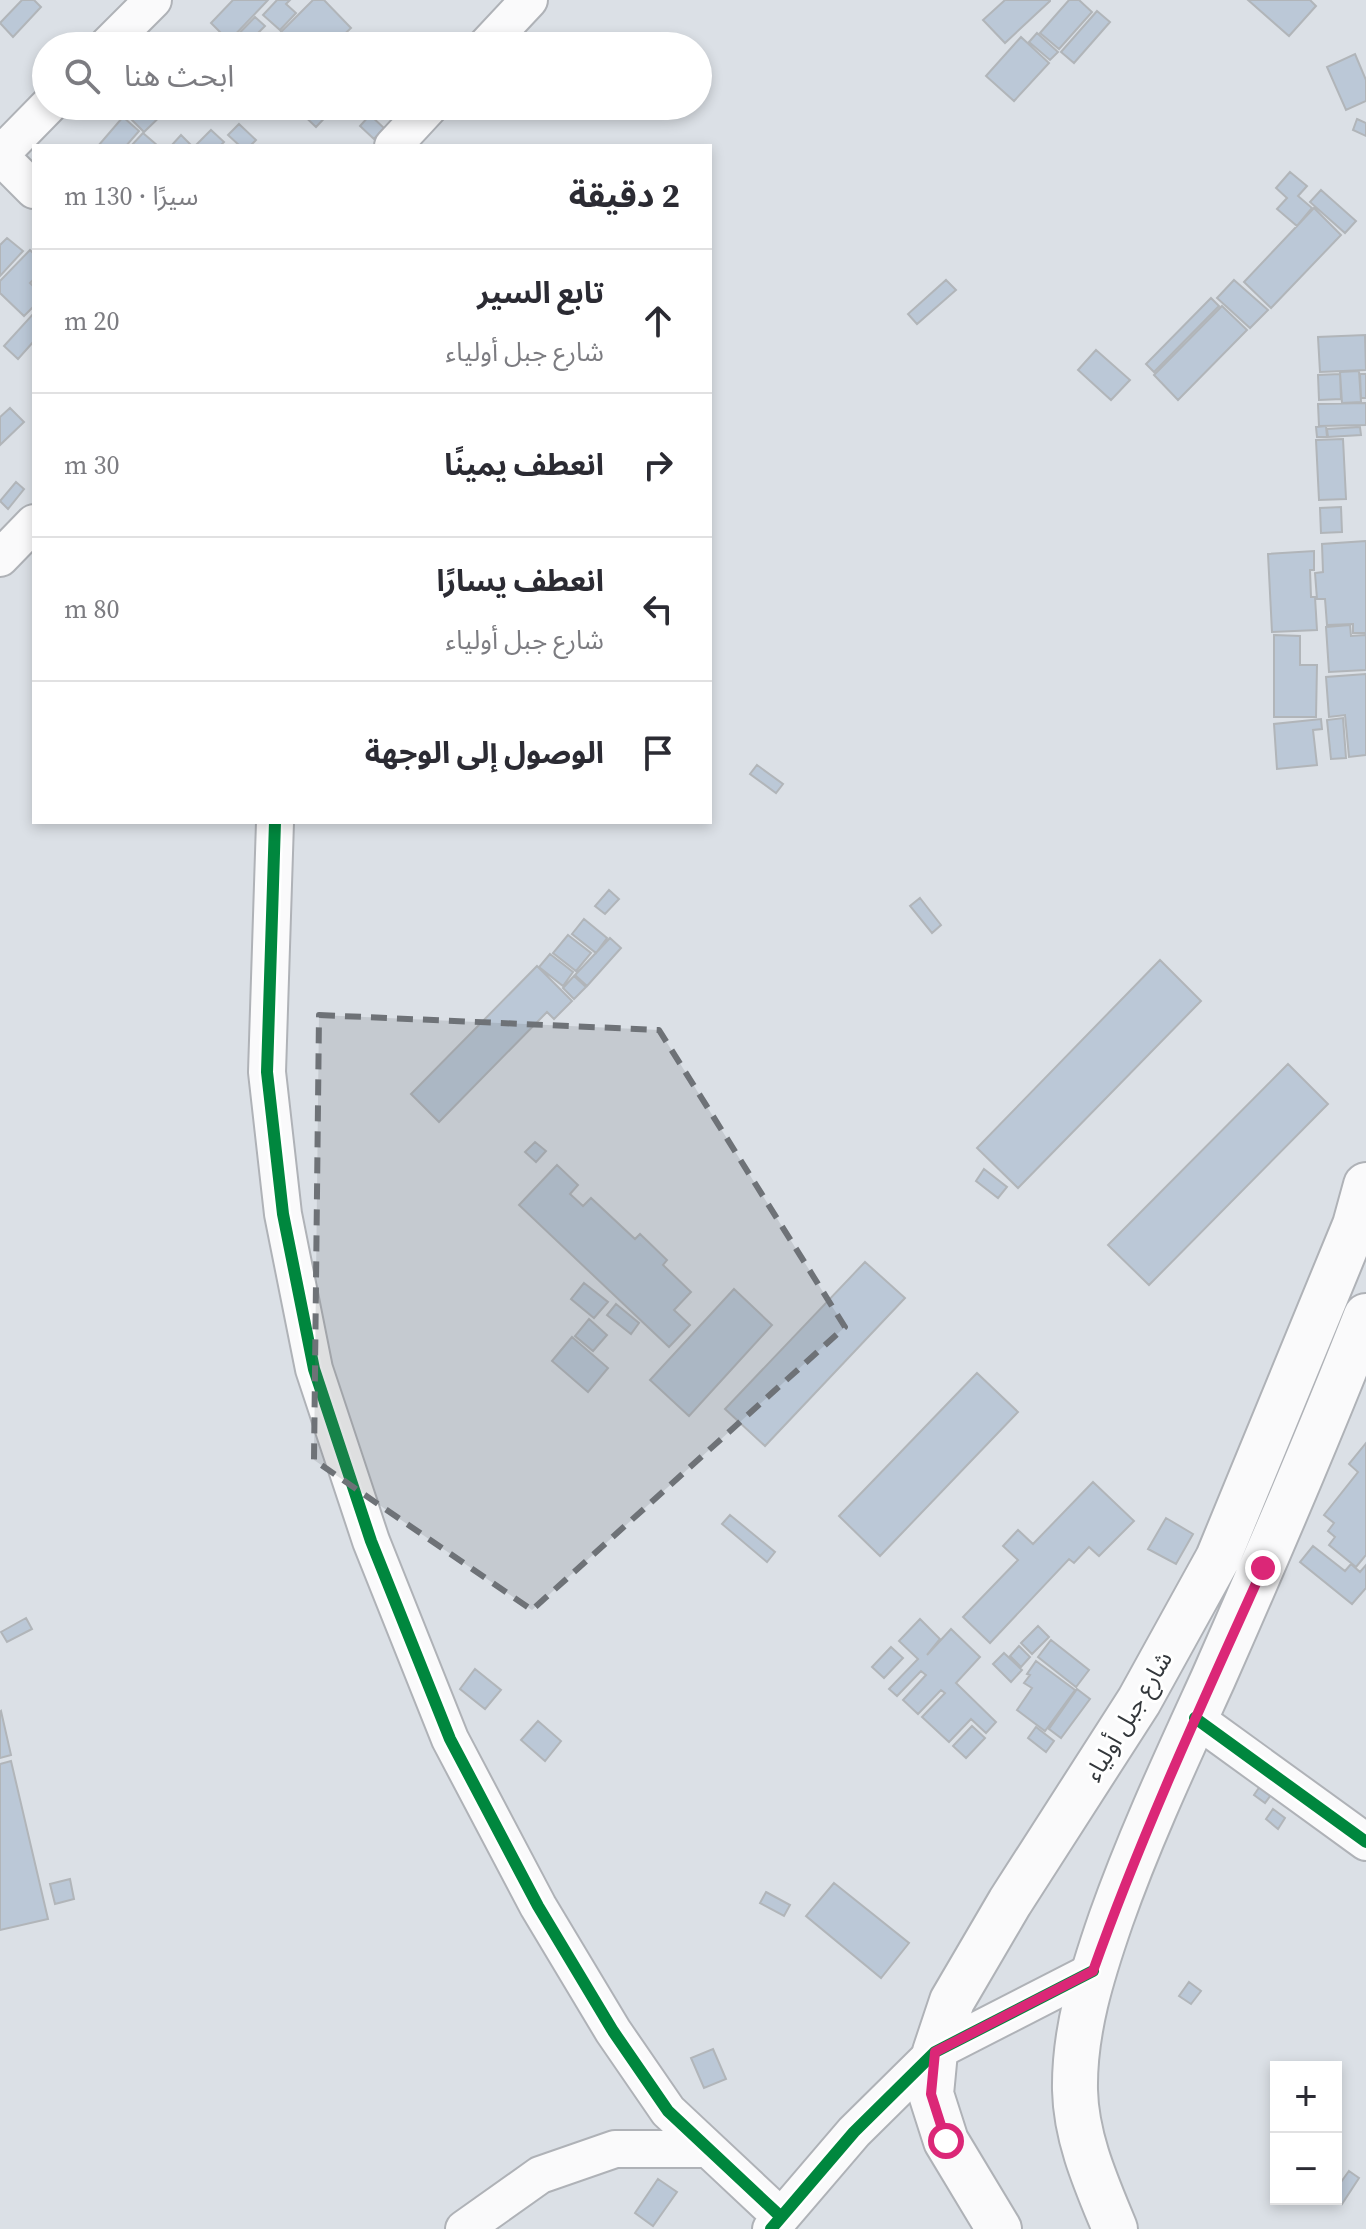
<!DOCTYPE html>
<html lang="ar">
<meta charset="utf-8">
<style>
body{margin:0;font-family:"Source Serif 4","Noto Sans Arabic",serif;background:#f7f7f7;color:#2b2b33;direction:rtl}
.controls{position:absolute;right:24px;bottom:24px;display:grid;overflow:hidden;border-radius:0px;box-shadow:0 4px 12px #0003}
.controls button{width:72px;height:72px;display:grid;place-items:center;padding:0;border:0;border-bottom:2px solid #e1e1e2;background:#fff;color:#2b2b33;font:40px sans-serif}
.stop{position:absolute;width:24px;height:24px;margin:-18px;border:6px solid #db2777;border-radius:50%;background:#fff}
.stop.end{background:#db2777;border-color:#fff;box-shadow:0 2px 8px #0008}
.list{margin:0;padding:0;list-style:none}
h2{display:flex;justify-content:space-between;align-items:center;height:104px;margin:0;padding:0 32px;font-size:34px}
h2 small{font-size:26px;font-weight:400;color:#7c7c81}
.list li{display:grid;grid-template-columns:52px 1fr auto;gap:24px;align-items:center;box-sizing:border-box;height:144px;padding:0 32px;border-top:2px solid #e1e1e2}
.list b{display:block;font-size:30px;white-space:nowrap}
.list p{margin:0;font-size:26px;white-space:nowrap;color:#7c7c81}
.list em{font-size:26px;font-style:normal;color:#7c7c81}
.icon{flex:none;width:44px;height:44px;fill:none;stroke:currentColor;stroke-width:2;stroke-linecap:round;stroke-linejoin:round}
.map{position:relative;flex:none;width:1366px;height:2229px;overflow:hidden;direction:ltr}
.search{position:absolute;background:#fff;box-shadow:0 4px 12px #0003;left:32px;top:32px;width:680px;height:88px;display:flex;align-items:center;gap:20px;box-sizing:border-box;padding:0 28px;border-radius:44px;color:#7c7c81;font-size:30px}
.panel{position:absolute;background:#fff;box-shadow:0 4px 12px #0003;left:32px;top:144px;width:680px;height:680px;border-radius:0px;direction:rtl}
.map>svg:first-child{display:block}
</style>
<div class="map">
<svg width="1366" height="2229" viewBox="0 0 1366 2229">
<rect width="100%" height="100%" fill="#dbe0e6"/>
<path fill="#bbc8d7" stroke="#b1b5b9" stroke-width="2" d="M22,0H34L41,7L13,37L0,23Z
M233,0H268L229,41L211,23Z
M277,0H290L286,4L296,13L280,30L263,15Z
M313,0H324L351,28L332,46H267Z
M1005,0H1050V1L1005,43L983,20Z
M1069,0H1079L1092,12L1059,49L1040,33Z
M1248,0H1310L1316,6L1289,36Z
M1097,11L1110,22L1074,63L1061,52Z
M255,17L265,26L245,46H227Z
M1037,33L1058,52L1050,60L1029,42Z
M1021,37L1049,63L1014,101L986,76Z
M1355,54L1366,80V101L1346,110L1327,67Z
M130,106H171L144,132L124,112Z
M301,106H336L316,127L298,110Z
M370,115L384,128L374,139L360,126Z
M123,117L139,131L126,146H98Z
M1357,119L1366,123V136L1353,130Z
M239,124L256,140L250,146H240L228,135Z
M211,130L224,142L220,146H195Z
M143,133L158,146H131Z
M181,135L192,146H171Z
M1290,172L1307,186L1298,196L1312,208L1297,226L1277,209L1287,198L1276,188Z
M1321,190L1356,221L1345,233L1310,202Z
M1314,208L1341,235L1271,308L1244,282Z
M7,238L23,251L0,276V245Z
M30,250L34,254V279L30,283L34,287V306L24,316L0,293V281Z
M946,280L956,290L917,324L908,314Z
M1234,280L1268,310L1250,328L1217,298Z
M1211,298L1219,306L1154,372L1146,364Z
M1222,306L1247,330L1178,400L1154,375Z
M34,313V341L18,359L4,346Z
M1365,335L1366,370L1320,372L1318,337Z
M1096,350L1130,380L1111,400L1078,370Z
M1359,371L1361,402L1342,403L1340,372Z
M1340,374L1341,399L1319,400L1318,375Z
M1360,374H1366V398H1361Z
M1366,403V425L1319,426L1318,404Z
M10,408L24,422L0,445V417Z
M1326,426L1327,437H1317L1316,427Z
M1360,427L1361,435L1328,437L1327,429Z
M1343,439L1346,499L1319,500L1316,440Z
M16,482L24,489L8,509L0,501Z
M1341,507L1342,532L1321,533L1320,508Z
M1366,541V633H1353V624L1327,625L1325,599H1317L1315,573L1323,572L1322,544Z
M1314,551V570H1310L1311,597H1315L1317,630L1272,632L1268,554Z
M1350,625L1351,636L1366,635V670L1329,672L1326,627Z
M1274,635L1300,636V665H1317L1316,717H1274Z
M1366,674V755L1349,757L1345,715L1329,717L1326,677Z
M1343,718L1346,758L1331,759L1327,720Z
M1321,719L1322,729L1313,730L1317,765L1277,769L1274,724Z
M757,765L783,784L776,793L750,774Z
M609,890L619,899L605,914L595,906Z
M920,898L941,925L932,933L910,906Z
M584,919L607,938L596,953L572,934Z
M568,935L591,953L576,971L553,953Z
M610,938L621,948L587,986L575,975Z
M550,954L573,972L563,986L539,967Z
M1160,960L1201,1001L1018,1188L977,1148Z
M537,966L572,1001L554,1019L547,1012L439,1122L411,1094Z
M574,976L586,987L574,999L563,988Z
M1288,1064L1328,1104L1149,1285L1108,1245Z
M535,1142L546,1151L536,1162L525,1152Z
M557,1165L578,1185L570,1194L583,1206L591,1198L635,1239L640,1234L667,1260L663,1265L691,1292L674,1310L690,1325L669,1347L519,1205Z
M984,1169L1007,1187L998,1198L976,1181Z
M865,1262L905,1298L765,1446L725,1409Z
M584,1283L608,1302L594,1318L571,1299Z
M734,1289L772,1325L689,1416L650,1380Z
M616,1304L639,1323L631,1334L607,1315Z
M589,1319L607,1335L593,1351L575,1336Z
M572,1337L608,1368L588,1392L552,1361Z
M977,1373L1018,1412L880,1556L839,1516Z
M1366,1443V1555L1356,1567L1329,1545L1335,1537L1328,1531L1334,1523L1324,1515L1358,1472L1349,1464Z
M1093,1482L1134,1521L1099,1556L1089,1547L1074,1563L1069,1559L990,1643L963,1617L1018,1560L1003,1546L1018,1530L1033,1544Z
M730,1515L775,1552L767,1562L722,1524Z
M1166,1518L1193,1534L1176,1564L1148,1549Z
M1313,1546L1345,1571L1351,1564L1360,1572L1366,1565V1588L1352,1604L1300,1562Z
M26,1618L32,1629L7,1642L1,1632Z
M920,1619L940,1639L927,1655L951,1629L980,1657L956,1683L996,1722L986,1733L971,1719L949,1742L922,1717L945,1693L941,1690L918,1714L903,1700L926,1675L921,1671L897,1696L889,1689L918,1659L899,1641Z
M1038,1626L1049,1637L1032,1654L1021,1643Z
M1051,1640L1089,1670L1076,1687L1038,1657Z
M1019,1646L1030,1657L1021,1667L1010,1656Z
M891,1647L903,1658L884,1678L872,1667Z
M1004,1653L1022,1670L1011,1682L993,1664Z
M1036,1661L1075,1690L1045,1731L1017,1710L1032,1688L1024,1683L1030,1675L1027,1674Z
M475,1669L501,1690L485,1709L460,1689Z
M1077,1689L1090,1699L1061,1738L1049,1729Z
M1,1711L11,1755L0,1758V1712Z
M538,1721L561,1741L545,1761L521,1740Z
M972,1726L985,1738L966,1758L953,1746Z
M1036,1727L1054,1741L1046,1752L1028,1738Z
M11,1761L48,1919L0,1930V1764Z
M1267,1776L1279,1784L1265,1803L1254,1795Z
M1273,1809L1285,1818L1278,1829L1266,1819Z
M70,1879L74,1899L55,1904L50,1884Z
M834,1883L909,1943L881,1978L806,1916Z
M766,1892L790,1905L784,1916L760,1903Z
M1189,1982L1201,1991L1191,2004L1179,1996Z
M713,2049L726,2079L704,2088L691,2058Z
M1349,2171L1359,2178L1342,2204L1335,2199L1336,2189Z
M658,2179L677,2192L653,2226L635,2213Z"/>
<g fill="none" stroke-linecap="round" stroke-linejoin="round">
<g stroke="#afb2b7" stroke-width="40">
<path id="minor" d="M107,46L153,0
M486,46L529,0
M393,146L430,106
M0,155L48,106
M0,156L34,190
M0,558L34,523
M275,822L267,1072L283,1214L314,1369L371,1541L450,1739L538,1906L613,2031L668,2111L780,2216
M1195,1718L1366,1842
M464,2229L540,2175L615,2149H707
M771,2229L854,2132L935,2052L1093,1971"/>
</g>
<g stroke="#afb2b7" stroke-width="48">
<path id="major" d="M999,2229L946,2141L931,2094L935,2052L952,2001L1010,1902L1139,1701L1218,1558L1355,1225L1366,1185
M1115,2229C1097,2185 1076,2139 1075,2090C1074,2031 1092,1974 1111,1919C1140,1837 1177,1758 1213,1679C1266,1559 1318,1438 1366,1316"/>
</g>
<use href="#minor" stroke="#fafafb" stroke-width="36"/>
<use href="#major" stroke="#fafafb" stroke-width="44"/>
<g stroke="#fff" stroke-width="17">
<path id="cycleway" d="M275,822L267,1072L283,1214L314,1369L371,1541L450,1739L538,1906L613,2031L668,2111L780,2216
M1195,1718L1366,1842
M771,2229L854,2132L935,2052L1093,1971"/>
</g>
<use href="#cycleway" stroke="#00873e" stroke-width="12"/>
</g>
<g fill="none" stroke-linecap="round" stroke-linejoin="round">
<path stroke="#db2777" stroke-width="10" d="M946,2141L931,2094L935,2052L1093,1971C1142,1833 1203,1701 1263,1568"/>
</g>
<path fill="#6e7277" fill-opacity="0.2" stroke="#6e7277" stroke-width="6" stroke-dasharray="16 10" stroke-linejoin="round" d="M319,1015L659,1030L845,1327L532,1610L314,1460Z"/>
<g text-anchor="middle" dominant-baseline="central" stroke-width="6" stroke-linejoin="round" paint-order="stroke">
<g font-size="24" fill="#33373b" stroke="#fff">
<text transform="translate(1128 1716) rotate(-59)">شارع جبل أولياء</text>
</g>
</g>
</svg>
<div class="controls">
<button>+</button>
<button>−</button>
</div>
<div class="stop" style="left:946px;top:2141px"></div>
<div class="stop end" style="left:1263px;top:1568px"></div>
<div class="search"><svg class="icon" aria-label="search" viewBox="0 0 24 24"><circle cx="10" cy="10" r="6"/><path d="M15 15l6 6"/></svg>ابحث هنا</div>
<section class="panel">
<h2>2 دقيقة<small>سيرًا · 130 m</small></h2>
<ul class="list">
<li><svg class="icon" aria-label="ahead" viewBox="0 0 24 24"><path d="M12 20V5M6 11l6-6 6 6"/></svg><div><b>تابع السير</b><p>شارع جبل أولياء</p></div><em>20 m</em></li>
<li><svg class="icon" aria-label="right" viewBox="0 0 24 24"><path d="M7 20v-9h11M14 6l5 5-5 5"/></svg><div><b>انعطف يمينًا</b></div><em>30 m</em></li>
<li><svg class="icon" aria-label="left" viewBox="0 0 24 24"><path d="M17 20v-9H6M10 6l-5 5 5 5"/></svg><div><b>انعطف يسارًا</b><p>شارع جبل أولياء</p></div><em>80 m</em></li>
<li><svg class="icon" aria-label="arrive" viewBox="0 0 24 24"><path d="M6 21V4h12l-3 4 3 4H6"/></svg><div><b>الوصول إلى الوجهة</b></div></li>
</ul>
</section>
</div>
